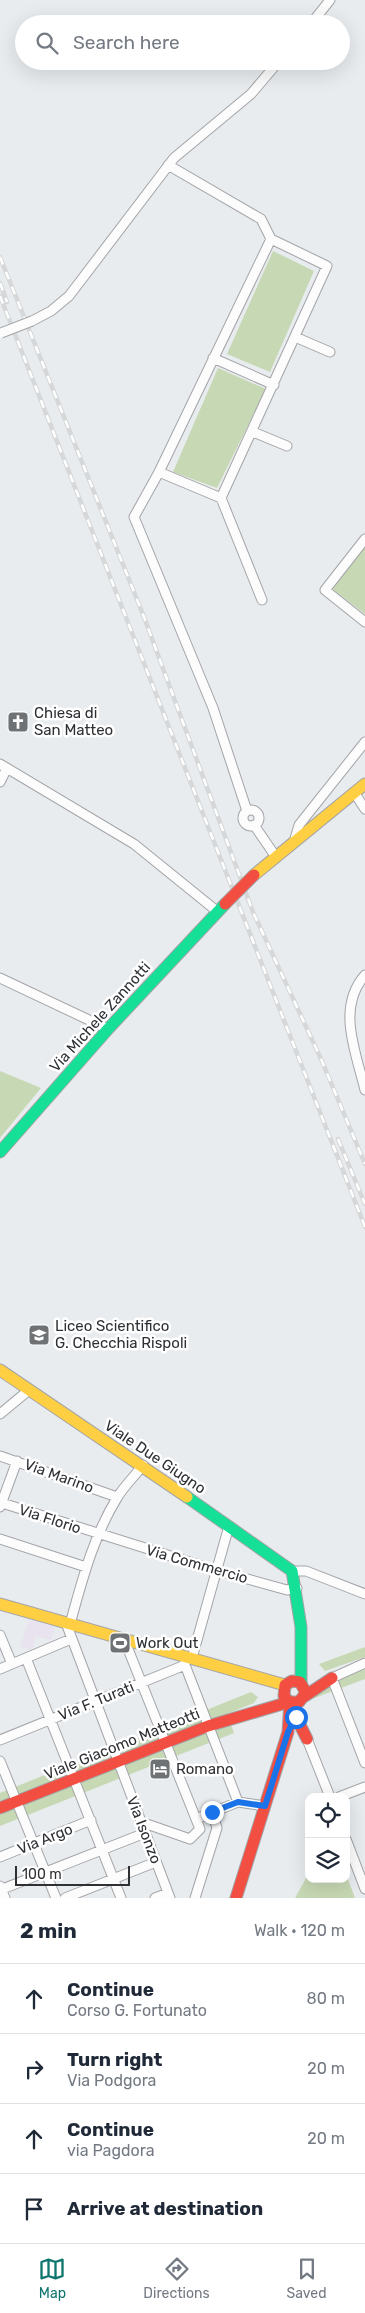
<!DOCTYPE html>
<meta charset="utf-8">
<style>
body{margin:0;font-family:Rubik,sans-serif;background:#f2f2f3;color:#1f2937}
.controls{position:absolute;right:15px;bottom:15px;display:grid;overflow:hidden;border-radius:10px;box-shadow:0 5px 20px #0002}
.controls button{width:45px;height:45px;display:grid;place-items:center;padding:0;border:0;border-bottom:1px solid #e0e1e3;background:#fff;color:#1f2937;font:25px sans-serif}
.scale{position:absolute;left:15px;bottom:12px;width:115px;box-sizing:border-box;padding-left:5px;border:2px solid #2e3033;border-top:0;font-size:14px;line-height:18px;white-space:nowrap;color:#2e3033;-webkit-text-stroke:4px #fff;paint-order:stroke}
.stop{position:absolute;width:15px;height:15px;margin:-11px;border:4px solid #1a73e8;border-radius:50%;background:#fff}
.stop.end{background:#1a73e8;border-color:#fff;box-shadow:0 1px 5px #0008}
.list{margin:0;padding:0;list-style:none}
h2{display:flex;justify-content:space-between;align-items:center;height:65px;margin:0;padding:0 20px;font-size:21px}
h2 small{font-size:16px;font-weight:400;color:#747a83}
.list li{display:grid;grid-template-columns:32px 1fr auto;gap:15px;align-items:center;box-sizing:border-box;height:70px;padding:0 20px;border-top:1px solid #e0e1e3}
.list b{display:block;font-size:19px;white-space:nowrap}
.list p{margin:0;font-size:16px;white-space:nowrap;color:#747a83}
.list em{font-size:16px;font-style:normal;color:#747a83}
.icon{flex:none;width:28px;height:28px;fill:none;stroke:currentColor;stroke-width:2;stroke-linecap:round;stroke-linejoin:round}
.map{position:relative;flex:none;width:365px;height:1898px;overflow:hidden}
.search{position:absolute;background:#fff;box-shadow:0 5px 20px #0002;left:15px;right:15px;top:15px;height:55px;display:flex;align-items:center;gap:12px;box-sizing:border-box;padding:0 18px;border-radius:28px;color:#747a83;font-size:19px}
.sheet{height:345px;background:#fff}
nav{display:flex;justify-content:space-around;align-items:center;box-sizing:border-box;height:70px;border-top:1px solid #e0e1e3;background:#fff;font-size:14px;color:#747a83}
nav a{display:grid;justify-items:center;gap:2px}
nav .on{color:#0f766e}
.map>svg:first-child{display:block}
</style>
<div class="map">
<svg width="365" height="1898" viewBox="0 0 365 1898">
<rect width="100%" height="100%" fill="#e9ecef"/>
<path fill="#e8e3ee" d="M29,1620L55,1627L51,1640L36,1636L32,1650L20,1647Z"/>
<path fill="#c7d8b4" d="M273,251L314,271L270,372L227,354Z
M218,368L266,389L217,488L173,472Z
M365,545V614L332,589Z
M0,1071L41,1088L0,1138Z
M365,1647V1657L325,1671L319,1664Z
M365,1669V1679L309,1700L329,1684Z
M251,1692L258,1697L254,1703L0,1805V1793Z
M230,1722L234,1733L0,1826V1814Z
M309,1873V1879H346V1874L355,1898H295Z"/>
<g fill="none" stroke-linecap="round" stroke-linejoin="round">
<g stroke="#a3a4a7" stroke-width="11">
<path id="street" d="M311,24L330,0
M168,165L261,219L271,239L159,472L134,517L213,708L247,811
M32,321L51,311L69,296L174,158L251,94L279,61
M295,337L330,352
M213,358L274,385
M253,432L287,446
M159,472L221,498L262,600
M221,498L327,266L271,239
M365,539L325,590L365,622
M0,764L134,844L218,912
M0,782L7,768
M354,792L365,809
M243 818a8 8 0 1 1 16 0a8 8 0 1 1-16 0Z
M254,825L276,857
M294,842L299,825L365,742
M365,975C336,1008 356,1052 365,1090
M0,978L108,1029
M0,1414L29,1390
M0,1456L117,1497
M2,1503L215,1570L287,1590L297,1588
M0,1507L17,1461
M0,1539L86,1567
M292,1571H306L365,1594
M66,1623L170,1898
M70,1624C82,1581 93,1537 117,1498C124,1486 135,1476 143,1465
M0,1635L12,1664
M124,1639L200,1829L190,1839L141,1822
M26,1658L121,1898
M192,1658L229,1526
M365,1663L332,1678L365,1763
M185,1665L238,1802L265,1806
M0,1669L71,1639
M307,1739L330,1797
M0,1740L185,1665V1656
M0,1761L56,1898
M339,1797L365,1787
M196,1819L238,1802
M346,1839L365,1889
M0,1857L91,1820
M0,1886L5,1898
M0,1890L145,1833
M65,1898L156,1862
M155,1898L168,1893
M195,1898L217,1828L212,1812"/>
</g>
<g stroke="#a3a4a7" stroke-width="13">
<path id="fast" d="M0,1152L108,1029L225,904
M187,1497L292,1571L301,1627V1683"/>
</g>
<g stroke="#a3a4a7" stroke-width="13">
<path id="slow" d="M254,875L365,784
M0,1370L187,1497
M0,1604L285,1685"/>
</g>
<g stroke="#a3a4a7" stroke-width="13">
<path id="jam" d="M305,1696L332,1678
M296,1717L307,1739
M0,1808L208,1726L289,1702H299L306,1693L300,1682L292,1681L285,1685L284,1696L289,1702
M236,1898L288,1732L290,1702"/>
</g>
<use href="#street" stroke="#fcfcfd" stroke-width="9"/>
<use href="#fast" stroke="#16e098" stroke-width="11"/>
<use href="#slow" stroke="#ffcf43" stroke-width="11"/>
<use href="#jam" stroke="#f24e42" stroke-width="11"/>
<g stroke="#d5d7d8" stroke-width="4.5">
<path id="rail" d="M0,257L144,617L253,912L321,1059L365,1164
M0,283L7,302
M0,296L365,1227
M338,1139L365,1204"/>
</g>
<use href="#rail" stroke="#fff" stroke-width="2.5" stroke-dasharray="8" stroke-linecap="butt"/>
<g stroke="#a3a4a7" stroke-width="11" stroke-linecap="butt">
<path id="street-bridge" d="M1,333L32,321"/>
</g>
<g stroke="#a3a4a7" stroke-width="13" stroke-linecap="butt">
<path id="jam-bridge" d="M225,904L254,875"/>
</g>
<use href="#street-bridge" stroke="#fcfcfd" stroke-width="9"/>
<use href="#jam-bridge" stroke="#f24e42" stroke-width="11"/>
</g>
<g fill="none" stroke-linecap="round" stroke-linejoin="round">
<path stroke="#1a73e8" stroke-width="6" d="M212,1812L238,1802L265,1806L288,1732L296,1717"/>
</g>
<defs>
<g id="church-square" transform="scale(1.125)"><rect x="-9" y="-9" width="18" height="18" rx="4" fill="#6f7275" stroke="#fff"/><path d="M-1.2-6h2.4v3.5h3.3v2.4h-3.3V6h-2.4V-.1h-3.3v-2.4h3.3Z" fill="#fff"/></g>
<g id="school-square" transform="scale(1.125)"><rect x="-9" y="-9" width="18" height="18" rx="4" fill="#6f7275" stroke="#fff"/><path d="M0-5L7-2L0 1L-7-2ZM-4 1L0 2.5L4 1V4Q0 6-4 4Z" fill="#fff"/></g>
<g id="stadium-square" transform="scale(1.125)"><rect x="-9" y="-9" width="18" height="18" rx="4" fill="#6f7275" stroke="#fff"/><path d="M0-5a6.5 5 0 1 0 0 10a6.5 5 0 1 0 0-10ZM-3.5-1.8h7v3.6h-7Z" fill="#fff"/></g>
<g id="hotel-square" transform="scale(1.125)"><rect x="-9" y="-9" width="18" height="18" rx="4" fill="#6f7275" stroke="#fff"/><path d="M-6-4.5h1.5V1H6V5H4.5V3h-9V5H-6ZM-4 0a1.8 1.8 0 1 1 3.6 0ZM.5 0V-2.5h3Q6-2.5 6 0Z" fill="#fff"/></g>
</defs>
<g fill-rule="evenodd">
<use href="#church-square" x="18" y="722"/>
<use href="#school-square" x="39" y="1335"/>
<use href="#stadium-square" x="120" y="1643"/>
<use href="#hotel-square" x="160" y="1769"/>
</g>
<g text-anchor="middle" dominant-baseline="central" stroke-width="5" stroke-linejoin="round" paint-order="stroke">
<g font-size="15" fill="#2e3033" stroke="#fff" text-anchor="start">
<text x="34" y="713">Chiesa di<tspan x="34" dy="17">San Matteo</tspan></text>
<text x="55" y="1326">Liceo Scientifico<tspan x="55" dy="17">G. Checchia Rispoli</tspan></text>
<text x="136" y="1643">Work Out</text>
<text x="176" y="1769">Romano</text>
</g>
<g font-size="15" fill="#2e3033" stroke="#fff">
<text transform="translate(100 1017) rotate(-48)">Via Michele Zannotti</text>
<text transform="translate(155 1457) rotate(34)">Viale Due Giugno</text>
<text transform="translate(59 1476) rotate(20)">Via Marino</text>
<text transform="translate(50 1519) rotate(18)">Via Florio</text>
<text transform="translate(197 1564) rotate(16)">Via Commercio</text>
<text transform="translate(96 1701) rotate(-22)">Via F. Turati</text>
<text transform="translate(122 1744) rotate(-22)">Viale Giacomo Matteotti</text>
<text transform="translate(144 1830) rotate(69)">Via Isonzo</text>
<text transform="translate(45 1839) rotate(-22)">Via Argo</text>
</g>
</g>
</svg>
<div class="controls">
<button><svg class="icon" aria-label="locate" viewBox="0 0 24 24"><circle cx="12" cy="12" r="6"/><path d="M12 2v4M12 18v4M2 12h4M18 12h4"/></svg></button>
<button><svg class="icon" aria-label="layers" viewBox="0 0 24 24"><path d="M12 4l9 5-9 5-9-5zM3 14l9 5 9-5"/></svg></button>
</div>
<div class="scale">100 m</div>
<div class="stop" style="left:296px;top:1717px"></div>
<div class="stop end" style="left:212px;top:1812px"></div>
<div class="search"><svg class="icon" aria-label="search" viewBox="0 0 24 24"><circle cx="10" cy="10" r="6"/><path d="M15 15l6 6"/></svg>Search here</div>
</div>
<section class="sheet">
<h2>2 min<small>Walk · 120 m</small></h2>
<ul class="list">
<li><svg class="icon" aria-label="ahead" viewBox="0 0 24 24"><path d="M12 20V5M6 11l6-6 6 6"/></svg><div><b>Continue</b><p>Corso G. Fortunato</p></div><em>80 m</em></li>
<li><svg class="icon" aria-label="right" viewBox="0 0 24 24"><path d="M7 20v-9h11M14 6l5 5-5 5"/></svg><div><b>Turn right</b><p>Via Podgora</p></div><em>20 m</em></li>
<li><svg class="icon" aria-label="ahead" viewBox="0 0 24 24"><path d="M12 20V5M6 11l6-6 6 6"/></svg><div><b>Continue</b><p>via Pagdora</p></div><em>20 m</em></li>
<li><svg class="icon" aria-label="arrive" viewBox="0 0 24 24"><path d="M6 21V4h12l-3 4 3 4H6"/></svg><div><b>Arrive at destination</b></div></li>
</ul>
</section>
<nav>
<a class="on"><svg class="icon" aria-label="map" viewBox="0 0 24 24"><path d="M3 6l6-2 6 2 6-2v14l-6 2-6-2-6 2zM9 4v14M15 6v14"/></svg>Map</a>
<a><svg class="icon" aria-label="directions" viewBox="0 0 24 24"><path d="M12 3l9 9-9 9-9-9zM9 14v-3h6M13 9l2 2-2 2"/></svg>Directions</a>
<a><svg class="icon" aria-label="saved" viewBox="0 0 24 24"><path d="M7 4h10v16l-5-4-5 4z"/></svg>Saved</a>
</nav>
